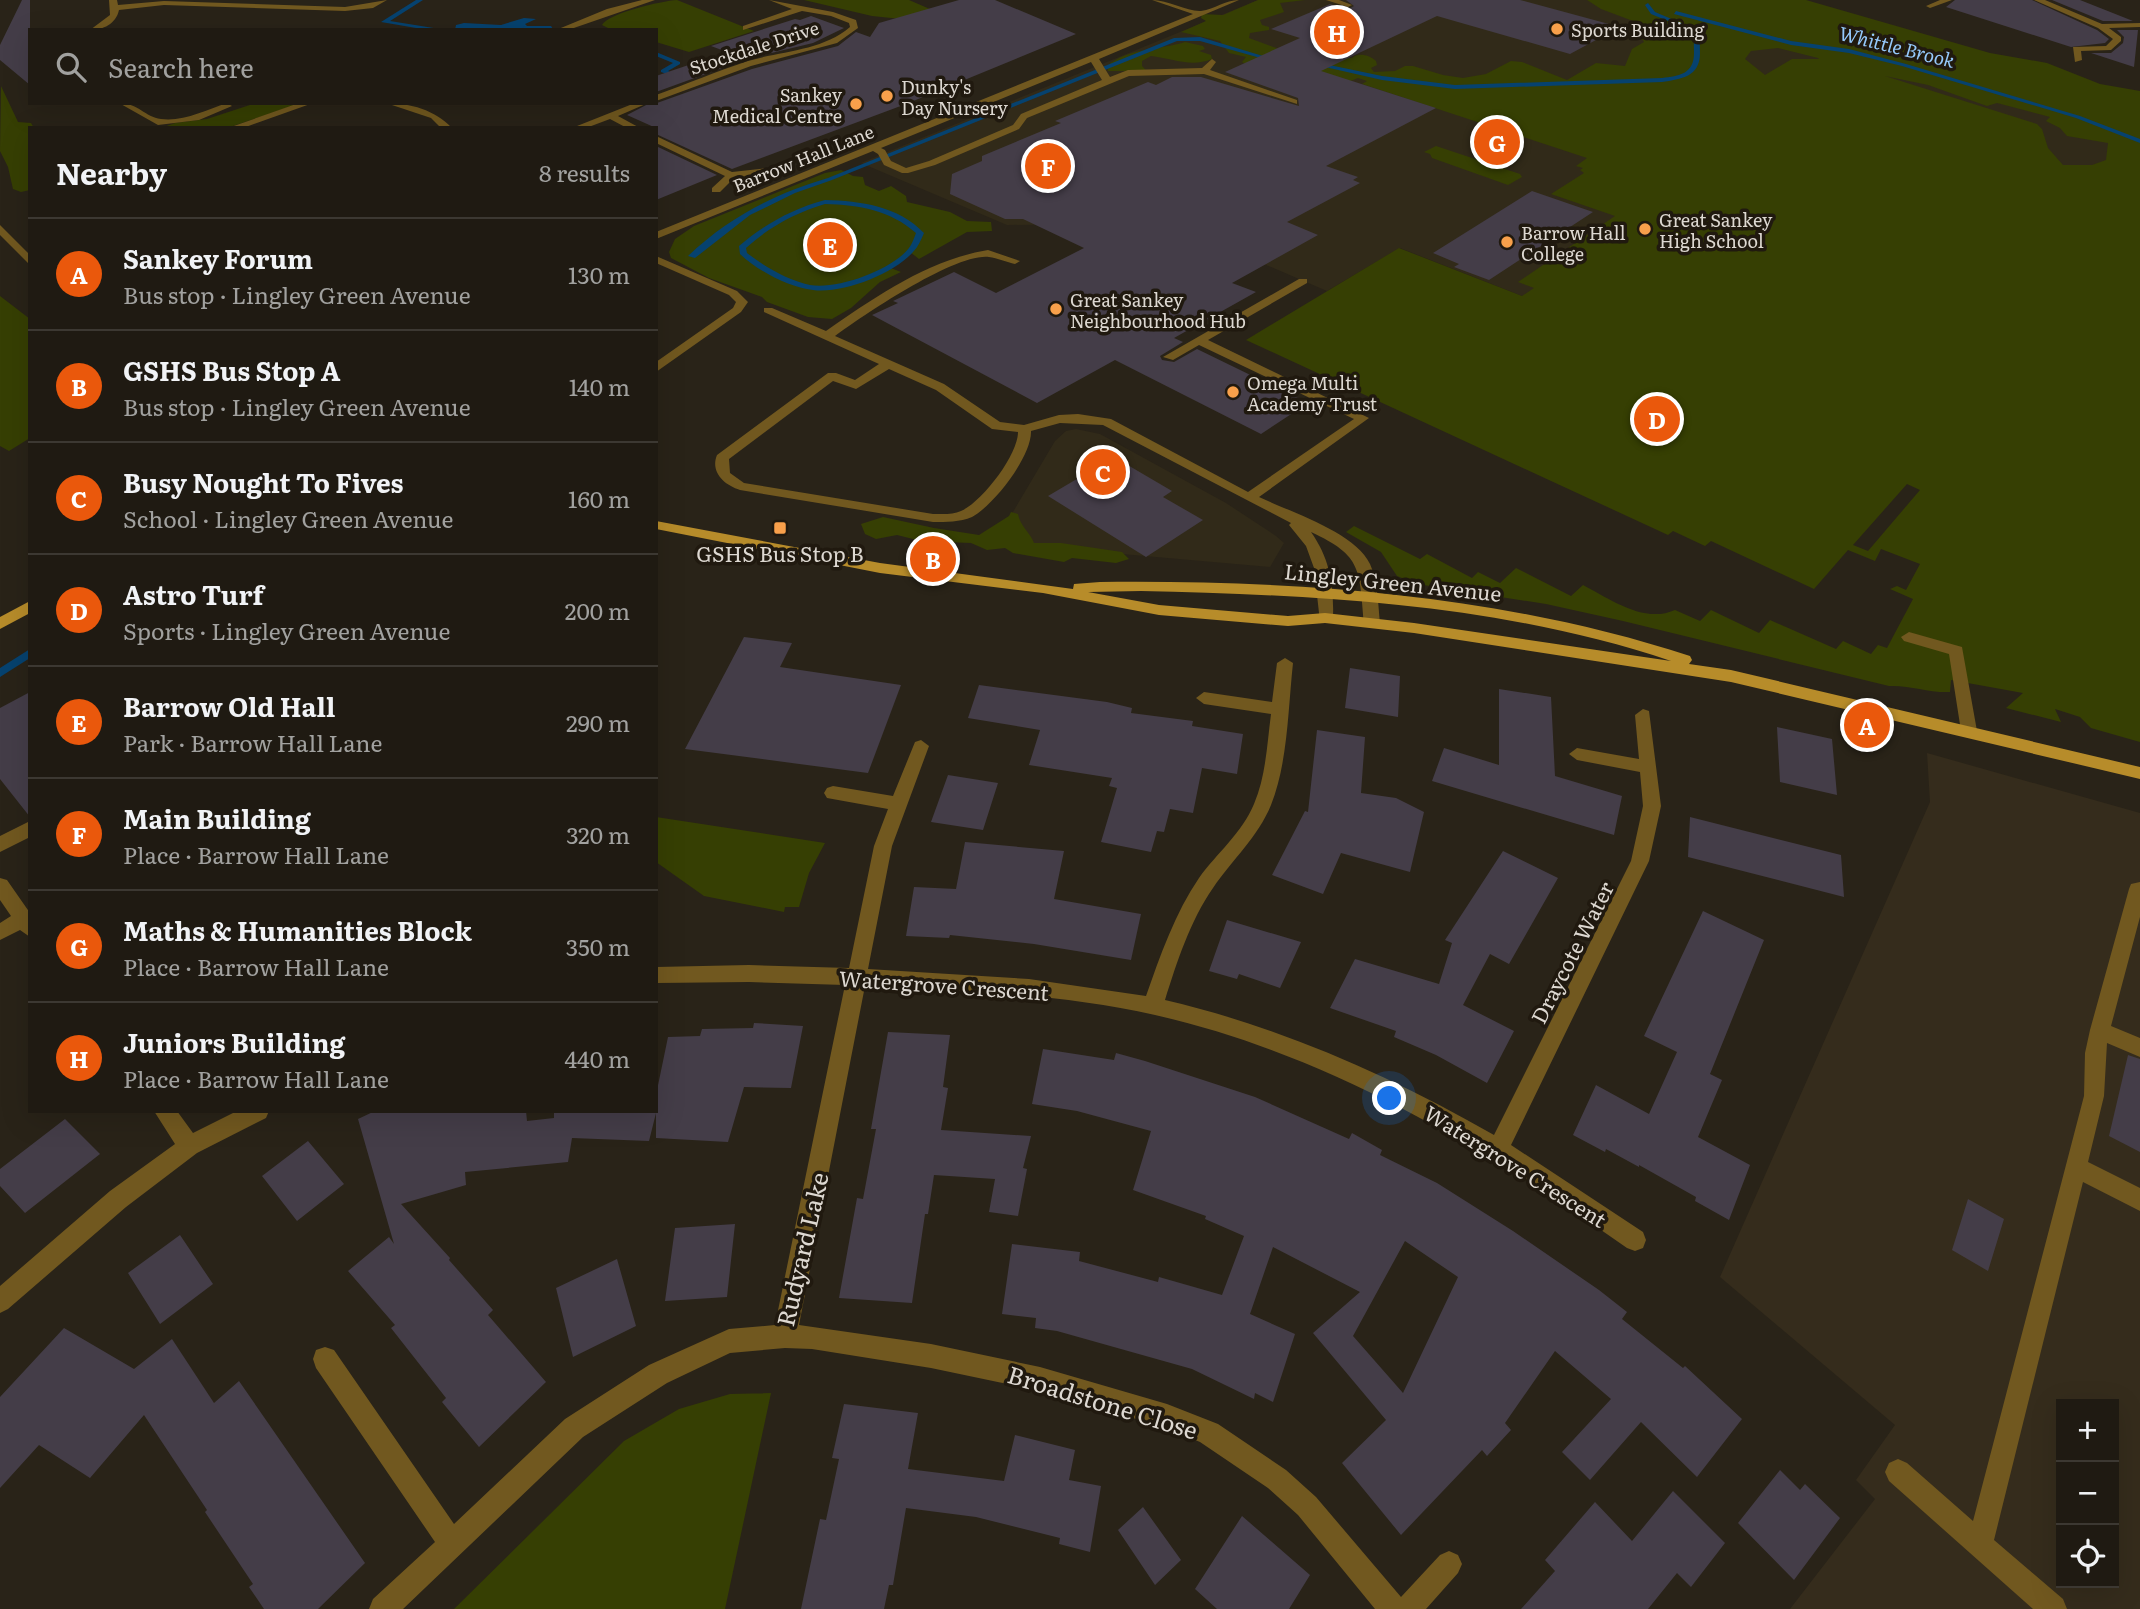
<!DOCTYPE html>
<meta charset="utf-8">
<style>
body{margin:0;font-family:Literata,serif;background:#2c2720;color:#f1f3f6}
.controls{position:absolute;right:21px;bottom:21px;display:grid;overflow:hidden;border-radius:0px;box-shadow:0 7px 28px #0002}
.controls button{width:63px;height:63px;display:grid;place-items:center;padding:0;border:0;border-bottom:2px solid #3c3832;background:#1f1a12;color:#f1f3f6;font:35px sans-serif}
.you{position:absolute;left:1390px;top:1099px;width:24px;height:24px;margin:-18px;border:5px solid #fff;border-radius:50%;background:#1a73e8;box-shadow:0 0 0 10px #1a73e833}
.badge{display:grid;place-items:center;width:46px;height:46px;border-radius:50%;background:#ea580c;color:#fff;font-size:23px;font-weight:700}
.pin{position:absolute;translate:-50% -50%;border:4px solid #fff;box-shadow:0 2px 7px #0006}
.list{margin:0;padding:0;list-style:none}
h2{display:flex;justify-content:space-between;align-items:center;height:91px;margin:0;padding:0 28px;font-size:30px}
h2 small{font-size:23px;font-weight:400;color:#a1a19f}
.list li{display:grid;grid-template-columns:46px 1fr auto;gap:21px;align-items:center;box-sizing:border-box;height:112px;padding:0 28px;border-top:2px solid #3c3832}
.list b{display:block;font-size:26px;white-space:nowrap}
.list p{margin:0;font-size:23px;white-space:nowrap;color:#a1a19f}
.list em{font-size:23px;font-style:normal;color:#a1a19f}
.icon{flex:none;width:38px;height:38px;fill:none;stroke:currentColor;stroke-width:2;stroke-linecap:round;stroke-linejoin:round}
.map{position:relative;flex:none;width:2140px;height:1609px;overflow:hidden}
.search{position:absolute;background:#1f1a12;box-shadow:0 7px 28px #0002;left:28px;top:28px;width:630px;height:77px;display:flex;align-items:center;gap:18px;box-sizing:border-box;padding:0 24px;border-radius:0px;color:#a1a19f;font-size:26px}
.panel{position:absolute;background:#1f1a12;box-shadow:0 7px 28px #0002;left:28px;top:126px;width:630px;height:987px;border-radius:0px}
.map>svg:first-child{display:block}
</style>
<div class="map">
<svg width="2140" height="1609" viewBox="0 0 2140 1609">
<rect width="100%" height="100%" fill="#292318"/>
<path fill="#352c1c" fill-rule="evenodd" d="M1927,753L2140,813V1609H1790L1875,1499L1856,1480L1895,1425L1720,1277L1930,802ZM2061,1404H2114V1583H2061Z"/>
<path fill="#312a19" d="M1258,0H1621L1775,44L2082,125L2140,149V169L1522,296L1400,248L1327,291L1168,223L1007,225L861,163Z
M1076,429L1100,434L1226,503L1276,536L1284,543L1270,567L1031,546L1010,517L1055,441L1066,431Z"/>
<path fill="#363f03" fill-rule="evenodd" d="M677,0L754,31L689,52L656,42V30H612L602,25C609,13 661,1 677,0Z
M804,0H909L946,16L940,23L872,16Z
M1258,0H1305L1280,3L1284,12L1260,20L1262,25L1269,27V30L1250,33L1249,38L1290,53L1352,58C1358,52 1370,55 1376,61L1377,65L1371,68L1374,72L1395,71L1405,66H1413L1443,75L1463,78L1486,74L1511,61L1522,62L1567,80L1596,63L1625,66L1632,49L1644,42L1633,21L1601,9L1587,0H1806L1990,53L2047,63L2100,84L2140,91V742L2091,728L2080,717L2055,709L2061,722L2006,708L2023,693L1951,680L1950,692C1929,693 1910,685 1889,686L1623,621L1546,604L1417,584L1397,576L1381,552L1346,532L1354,526L1420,559L1427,554L1472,578L1478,572L1500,583L1516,568L1571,596L1583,585C1610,599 1644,624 1675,610L1700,621L1711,610L1759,633L1770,620L1836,649L1843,641L1871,654L1878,645L1887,648L1913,599L1890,589L1897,586L1906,590L1920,564L1881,549L1875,561L1848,550L1814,589L1711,541L1705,546L1673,531L1668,535L1246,340L1399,248L1522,296L1534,288L1518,282L1615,216L1551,194L1584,173L1580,170L1583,168L1576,166L1587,158L1362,84L1367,81L1358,78L1343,84L1262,74L1242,62L1246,57L1229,53L1220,41L1181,32L1206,21L1201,18L1202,14L1223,15ZM1778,48L1818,58L1819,59H1792L1765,75L1745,59L1751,51ZM1885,76L1928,85L1987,106L1997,103L2050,117L2046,121L2060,128L2067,136L2108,143L2106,160L2092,165H2063L2048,148L2042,129L2037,124ZM1907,484L1920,490L1868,551L1853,545Z
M1185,42L1203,46L1205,49L1199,51L1211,55L1212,59C1191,68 1171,58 1151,56L1142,61V66L1147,71H1108L1107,66C1127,48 1160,50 1185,42Z
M1,86L18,122L31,123L34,128H30V190L21,192L13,189L8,167L0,151Z
M256,103H301L227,128H161L175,123L207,119Z
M1436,146L1520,174L1522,177L1508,185L1432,158L1430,154L1424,152Z
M841,170L853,176L863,177L865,185L879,191L891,186L906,196L907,202L950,212L967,221L991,222L992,231L967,232L919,259L910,252L888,267L901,272L880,282L851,308L832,319L808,317L767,302L762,297L709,278L671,258L669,252L675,239L694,226L825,173Z
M0,296L30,319V438L9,451L0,446Z
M1011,512L1018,514C1020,526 1030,532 1034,543H1061L1122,552L1129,559L1116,563L1072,558L1064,562L1013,553L1005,548L987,550L971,543L921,541L897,535L876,539L865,534L861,524L883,517L934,528L979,535L1009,516Z
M656,817L825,843L809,873L799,907H785L784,912L704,896L656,862Z
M771,1393L725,1609H454L624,1441L679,1409L730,1394Z"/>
<path fill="#06426f" d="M524,18L536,19L525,24L527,26L521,30H455L456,25L464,23L501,25Z"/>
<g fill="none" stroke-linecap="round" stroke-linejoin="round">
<path fill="#06426f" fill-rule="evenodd" d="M416,0H423L390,21L446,30H428L381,22Z
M1648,3L1655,12L1700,31L1702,36C1699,43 1700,46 1700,53C1700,77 1681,79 1662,82L1455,89L1382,80L1312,64L1315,62L1382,76L1455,85L1662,78C1679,76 1694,74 1694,53C1694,46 1693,43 1696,36L1695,32L1651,14L1645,5Z
M1676,11L1791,41L1849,49L1906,64L2080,116L2140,139V143L2076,118L1902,66L1849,53L1791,45L1674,14Z
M551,26L553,29L525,30L522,28L525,26Z
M1200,37L1276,60L1271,61L1200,41H1177L832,180L795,193L750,215L695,258L688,256C729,217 774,194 828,178L1174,38Z
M656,52L680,62V64L668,71L680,77V79L661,72V70L673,63L656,56Z
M825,200C861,201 898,206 924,233C921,240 918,247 913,252C894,274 842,294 813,290C788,287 758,271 740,254L739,246C765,224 792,209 825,200ZM825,204C859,205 890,210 916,233C914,238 912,244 909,248C892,270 837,290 810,285C788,280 765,267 747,253L746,248C769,227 795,213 825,204Z
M30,649V658L0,677V668Z"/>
</g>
<path fill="#443d48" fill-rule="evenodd" d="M22,0H30V85L0,60V45Z
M959,0H995L1076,34L906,104L732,169L656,134V128L627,115L650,103H657L752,69L838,46L856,32L870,37L879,23Z
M1346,0H1520L1620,27L1570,54L1437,16L1321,71L1436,108L1326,166L1358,177L1353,180L1360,183L1287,222L1318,235L1232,283L1256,292L1174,338L1183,342L1160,356L1162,360L1174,362L1197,349L1308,403L1261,434L1115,360L1037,403L872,315L898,303L893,301L954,272L996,293L1084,248L1023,219H1005L950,194L952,174L982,161V156L1061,123L1055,121L1148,82L1156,85L1172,77H1201L1299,106L1298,98L1225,72L1300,38L1271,29L1330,4L1347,10L1354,6Z
M1955,0H2032L2097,30L2109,39L2105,43L2071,47L1946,7Z
M2052,0H2080L2133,21H2103Z
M811,16L844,28L813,43L747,59L656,92V76L727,52L711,46L795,19L800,20Z
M2117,30H2138L2134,67L2091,53H2111L2123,43L2124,37Z
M656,146L717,175L656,200Z
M1532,191L1593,212L1489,280L1454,267L1459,264L1433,253Z
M1114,457L1172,491L1163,497L1203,520L1146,557L1048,496Z
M744,637L792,643L780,667L901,685L868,773L685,749Z
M1350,668L1400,676L1398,717L1345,708Z
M979,685L1107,702L1132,708L1131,713L1193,721L1192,726L1243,734L1237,774L1202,768L1193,813L1170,809L1164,832L1157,831L1151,852L1101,842L1117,788L1109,786L1112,778L1029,765L1040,730L968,718Z
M1499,689L1551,697L1555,776L1622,796L1614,835L1432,781L1444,748L1499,765Z
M30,692V817L0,779V708Z
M1777,727L1832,739L1837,795L1780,782Z
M1317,730L1365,737L1361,793L1396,798L1424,812L1410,872L1341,853L1323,894L1272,875L1305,811L1308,812Z
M948,775L998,783L983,830L931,822Z
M1690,817L1841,855L1844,897L1688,857Z
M965,842L1064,851L1054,899L1141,914L1131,960L1034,944L950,935L949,938L906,936L914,887L956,889Z
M1503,851L1558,878L1509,964L1490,954L1463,1005L1514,1031L1487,1083L1436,1055L1394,1037L1396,1031L1330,1008L1355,959L1439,984L1452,943L1445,940Z
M1703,911L1764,940L1710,1074L1722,1080L1698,1137L1750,1165L1729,1220L1695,1201L1696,1197L1639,1165V1167L1606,1149L1605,1152L1573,1135L1596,1085L1649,1114L1677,1052L1644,1036Z
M1227,920L1301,942L1280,988L1239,974L1237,979L1209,971Z
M754,1023L803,1026L791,1088L744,1087L728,1142L656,1138V1113L649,1141L572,1138L568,1162L465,1172L466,1185L401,1204L450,1258L449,1260L493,1310L488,1315L546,1382L479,1447L442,1402L446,1398L391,1328L395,1325L348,1271L389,1237L394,1244L358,1119L375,1111H526L527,1121L554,1118V1111H656V1095L668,1037L700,1036L702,1029L753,1028Z
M888,1032L950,1035L943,1087L948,1088L941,1130L1031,1136L1023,1168L1027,1169L1018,1216L989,1212L995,1179L934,1175L928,1214H925L912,1303L839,1298L857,1198L863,1199L876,1129H871Z
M1043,1049L1114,1060L1116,1053L1145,1061L1255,1097L1349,1139L1352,1133L1382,1150L1380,1155L1437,1183L1513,1231L1599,1290L1627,1312L1622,1319L1683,1368L1685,1366L1742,1419L1697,1477L1641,1422L1590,1480L1562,1452L1611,1399L1555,1351L1505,1423L1511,1430L1487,1456L1482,1450L1401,1535L1342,1463L1386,1420L1313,1333L1360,1292L1273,1247L1250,1314L1295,1334L1273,1402L1255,1393L1254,1399L1192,1369L1057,1331L1035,1328L1036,1318L1002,1314L1012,1244L1080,1252L1079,1261L1158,1282L1159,1277L1222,1295L1244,1236L1205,1219L1206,1216L1133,1190L1151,1131L1077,1111L1032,1104ZM1405,1241L1458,1277L1403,1393L1353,1336Z
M2128,1055L2140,1059V1152L2109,1136Z
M65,1119L100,1154L25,1213L0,1186V1169Z
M308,1141L344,1184L297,1221L262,1176Z
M1968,1199L2004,1219L1988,1271L1952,1250Z
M735,1224L727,1297L665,1301L675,1228Z
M180,1235L213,1284L160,1324L128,1273Z
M617,1259L636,1326L573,1357L556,1288Z
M64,1328L134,1369L172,1339L214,1403L239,1381L365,1563L318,1609H264L249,1587L253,1584L205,1512L207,1510L144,1415L90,1478L39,1445L0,1488V1397Z
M844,1404L918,1413L908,1469L1004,1481L1015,1435L1075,1450L1069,1480L1101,1486L1090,1552L1059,1544L1060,1538L976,1517L906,1508L893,1585H889L884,1609H801L820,1519L826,1520L839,1459L832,1458Z
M1780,1470L1800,1490L1805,1484L1840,1518L1794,1580L1738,1523Z
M1673,1491L1725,1543L1691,1587L1677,1573L1648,1609H1521L1555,1571L1545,1560L1595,1502L1632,1541Z
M1143,1507L1181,1560L1155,1585L1118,1530Z
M1242,1516L1310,1575L1289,1609H1217L1195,1589Z"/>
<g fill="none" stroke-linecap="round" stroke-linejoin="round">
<path fill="#71581f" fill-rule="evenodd" d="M109,0H117L118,5L164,1L345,7L387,0L373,8L345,11L164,5L119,10C116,24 103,30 90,30L110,15Z
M642,0H655L568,30H556L607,9Z
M769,0L833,12L856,20L858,28L837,43L751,66L656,101V95C687,84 717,71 748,61C781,51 822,51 850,27L849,23L831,16L802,11L743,30V26L792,9Z
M1152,0C1168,0 1188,12 1201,11C1215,9 1225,0 1239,0L1099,59L1110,77L1128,70L1202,68L1212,59L1216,62L1210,70L1297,100V104L1204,74L1129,76L1027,118L1019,129L935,165L908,173H902L884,165L878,154L873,151L656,239V232L1193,14ZM1091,62L1102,80L1021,114L1013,125L929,161L906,168L891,161L885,150L881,148Z
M1326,0H1339L1352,5L1348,7Z
M1940,0H1952L1930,8L1926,6Z
M2034,0H2045L2102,24L2140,23V27L2109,28L2121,37V41L2111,50L2081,51L2082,60L2075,62L2073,47L2106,46L2113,39L2098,28Z
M119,103C138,103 145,117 161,119C183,122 206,110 227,103L232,106L199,120L158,125Z
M299,103H313L243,128H228Z
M386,103C410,103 435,110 452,128H441L431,118Z
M635,103H648L618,116L640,128H627L610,119L586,128H572Z
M656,136L732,172L769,168L774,171L769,174L734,178L720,192H712V188L725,176L656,143Z
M0,225L30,255V265L0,235Z
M988,250L1020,261L1015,264C1007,262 997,258 989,257C955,253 864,315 835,336L944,384L1000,422L1024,425L1059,415L1078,414L1111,419L1248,492L1354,419L1199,345L1173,360L1163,357L1299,279H1307V283L1208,340L1369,418L1259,497C1290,512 1355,532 1370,564C1378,581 1378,604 1380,623L1377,627L1372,628L1364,623C1359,570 1363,556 1311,532C1330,559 1334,585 1333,618L1330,622H1320L1314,568L1306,546L1289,525L1291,523L1103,425L1060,423L1031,431C1032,456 994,505 972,517C960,522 946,522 933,522L740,490C724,485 710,472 717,455L828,373H836L855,380L879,364L764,312V308H772L826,331C875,297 928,260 988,250ZM889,369L936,390L992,429L1018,432C1018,455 982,502 961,511C953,515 942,514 933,514L744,483L730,473L729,459L833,381L856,389Z
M656,256L737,291L748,302L741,312L656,372V362L733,308L736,302L729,295L656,263Z
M1909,632L1962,647L1977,731L1975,735L1969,737L1961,731L1949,654L1904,641L1901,637Z
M1285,658L1293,663C1288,709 1288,762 1271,805C1258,837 1232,860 1213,888C1190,921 1177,962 1165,1000C1281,1027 1391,1076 1494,1135L1631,861L1643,806L1640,772L1577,760L1569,754L1577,748L1639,759L1635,715L1643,709L1649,711L1661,806L1649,861L1511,1145L1643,1232L1646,1240L1643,1248L1635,1251L1627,1248C1481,1146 1330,1055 1155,1015C1060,994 962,990 865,986L799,1325L931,1344L1040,1367L1167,1404L1218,1424L1286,1470L1316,1497L1401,1597L1440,1555L1449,1551L1458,1555L1462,1564L1458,1573L1426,1609H1375L1298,1515L1268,1488L1200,1442L1167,1428L1040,1391L931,1368L812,1349L785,1348L730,1353L667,1383L583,1437L403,1609H369L373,1599L435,1542L316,1368L313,1359L316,1350L325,1347L334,1350L454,1524L565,1419L649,1365L729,1329L775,1325L845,985L749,982L656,983V967L749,965L849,968L874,846L888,809L827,798L824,793L827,788L833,786L893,796L915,742L921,740L929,746L892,846L868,969L1029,979L1146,996C1160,956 1175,913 1199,878C1217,853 1242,833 1254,804C1266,776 1267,744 1271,714L1204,704L1196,698L1204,692L1272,702L1277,663Z
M30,821V837L0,852V836Z
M0,878L7,880L30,913V937L20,930L0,940V923L11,916L0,900Z
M2140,882V917L2111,1026L2140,1038V1057L2107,1043L2104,1096L2088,1162L2140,1188V1211L2083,1182L1994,1540L2063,1599L2067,1609H2033L1889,1481L1885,1472L1889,1463L1898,1459L1907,1463L1973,1521L2084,1096L2085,1053L2090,1030L2129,889L2131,884Z
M154,1111H177L193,1133L237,1111H269L266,1118L197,1153L126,1207L8,1309L0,1313V1286L110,1191L175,1144Z"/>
<path fill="#b78c2a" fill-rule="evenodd" d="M656,521L880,563L1073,589L1074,584L1100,582C1298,580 1500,594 1690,656L1692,660L1689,664L1731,670L2140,767V779L1731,682L1414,633L1325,623L1288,626L1159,615L1043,593L880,573L656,529ZM1141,591C1319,595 1502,604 1671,661L1414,623L1325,613L1288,616L1159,605L1088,592Z
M30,601V613L0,629V617Z"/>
</g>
<g fill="#f8a04b" stroke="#20190f" stroke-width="2.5">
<circle cx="1557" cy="29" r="7"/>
<circle cx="887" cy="96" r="7"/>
<circle cx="856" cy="104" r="7"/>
<circle cx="1645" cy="229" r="7"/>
<circle cx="1507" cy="242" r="7"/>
<circle cx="1056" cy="309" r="7"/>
<circle cx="1233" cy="392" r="7"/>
<rect x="773" y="521" width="14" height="14" rx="3.5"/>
</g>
<g text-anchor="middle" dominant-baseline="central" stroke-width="7" stroke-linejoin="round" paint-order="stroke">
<g font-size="18" fill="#ddd8d1" stroke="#20190f" text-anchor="start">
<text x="1571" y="29">Sports Building</text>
<text x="901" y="86">Dunky's<tspan x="901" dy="21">Day Nursery</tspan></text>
<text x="842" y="94" text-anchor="end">Sankey<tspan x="842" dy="21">Medical Centre</tspan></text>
<text x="1659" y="219">Great Sankey<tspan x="1659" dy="21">High School</tspan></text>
<text x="1521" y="232">Barrow Hall<tspan x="1521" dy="21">College</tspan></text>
<text x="1070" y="299">Great Sankey<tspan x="1070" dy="21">Neighbourhood Hub</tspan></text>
<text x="1247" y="382">Omega Multi<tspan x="1247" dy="21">Academy Trust</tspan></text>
</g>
<g font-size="18" fill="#ddd8d1" stroke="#20190f">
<text transform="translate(754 47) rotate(-18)">Stockdale Drive</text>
<text transform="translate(803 158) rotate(-22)">Barrow Hall Lane</text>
</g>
<g font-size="19" font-style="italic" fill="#95c9fb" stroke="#20190f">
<text transform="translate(1897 46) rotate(14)">Whittle Brook</text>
</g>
<g font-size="21" fill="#ddd8d1" stroke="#20190f">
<text x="780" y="552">GSHS Bus Stop B</text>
</g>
<g font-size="21" fill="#ddd8d1" stroke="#20190f">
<text transform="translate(1393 581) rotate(6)">Lingley Green Avenue</text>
<text transform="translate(1571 952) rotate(-63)">Draycote Water</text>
<text transform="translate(944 984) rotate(4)">Watergrove Crescent</text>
<text transform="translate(1516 1165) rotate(32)">Watergrove Crescent</text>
</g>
<g font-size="24" fill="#ddd8d1" stroke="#20190f">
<text transform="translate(801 1249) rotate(-77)">Rudyard Lake</text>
<text transform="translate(1103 1401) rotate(17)">Broadstone Close</text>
</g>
</g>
</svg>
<div class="controls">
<button>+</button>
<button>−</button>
<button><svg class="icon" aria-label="locate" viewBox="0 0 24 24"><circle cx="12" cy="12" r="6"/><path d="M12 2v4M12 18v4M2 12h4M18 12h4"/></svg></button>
</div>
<div class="you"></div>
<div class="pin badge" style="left:1867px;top:725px">A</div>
<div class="pin badge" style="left:933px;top:559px">B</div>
<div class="pin badge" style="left:1103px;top:472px">C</div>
<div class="pin badge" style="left:1657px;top:419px">D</div>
<div class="pin badge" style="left:830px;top:245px">E</div>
<div class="pin badge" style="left:1048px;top:166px">F</div>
<div class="pin badge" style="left:1497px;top:142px">G</div>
<div class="pin badge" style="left:1337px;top:32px">H</div>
<div class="search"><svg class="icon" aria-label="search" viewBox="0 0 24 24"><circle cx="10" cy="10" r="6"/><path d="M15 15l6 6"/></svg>Search here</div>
<section class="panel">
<h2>Nearby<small>8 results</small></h2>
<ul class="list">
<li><span class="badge">A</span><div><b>Sankey Forum</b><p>Bus stop · Lingley Green Avenue</p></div><em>130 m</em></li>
<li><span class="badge">B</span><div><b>GSHS Bus Stop A</b><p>Bus stop · Lingley Green Avenue</p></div><em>140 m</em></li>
<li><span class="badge">C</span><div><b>Busy Nought To Fives</b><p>School · Lingley Green Avenue</p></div><em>160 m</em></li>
<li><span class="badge">D</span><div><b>Astro Turf</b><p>Sports · Lingley Green Avenue</p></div><em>200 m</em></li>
<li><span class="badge">E</span><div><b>Barrow Old Hall</b><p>Park · Barrow Hall Lane</p></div><em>290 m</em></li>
<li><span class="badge">F</span><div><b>Main Building</b><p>Place · Barrow Hall Lane</p></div><em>320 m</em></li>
<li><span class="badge">G</span><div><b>Maths &amp; Humanities Block</b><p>Place · Barrow Hall Lane</p></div><em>350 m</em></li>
<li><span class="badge">H</span><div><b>Juniors Building</b><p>Place · Barrow Hall Lane</p></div><em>440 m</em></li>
</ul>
</section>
</div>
